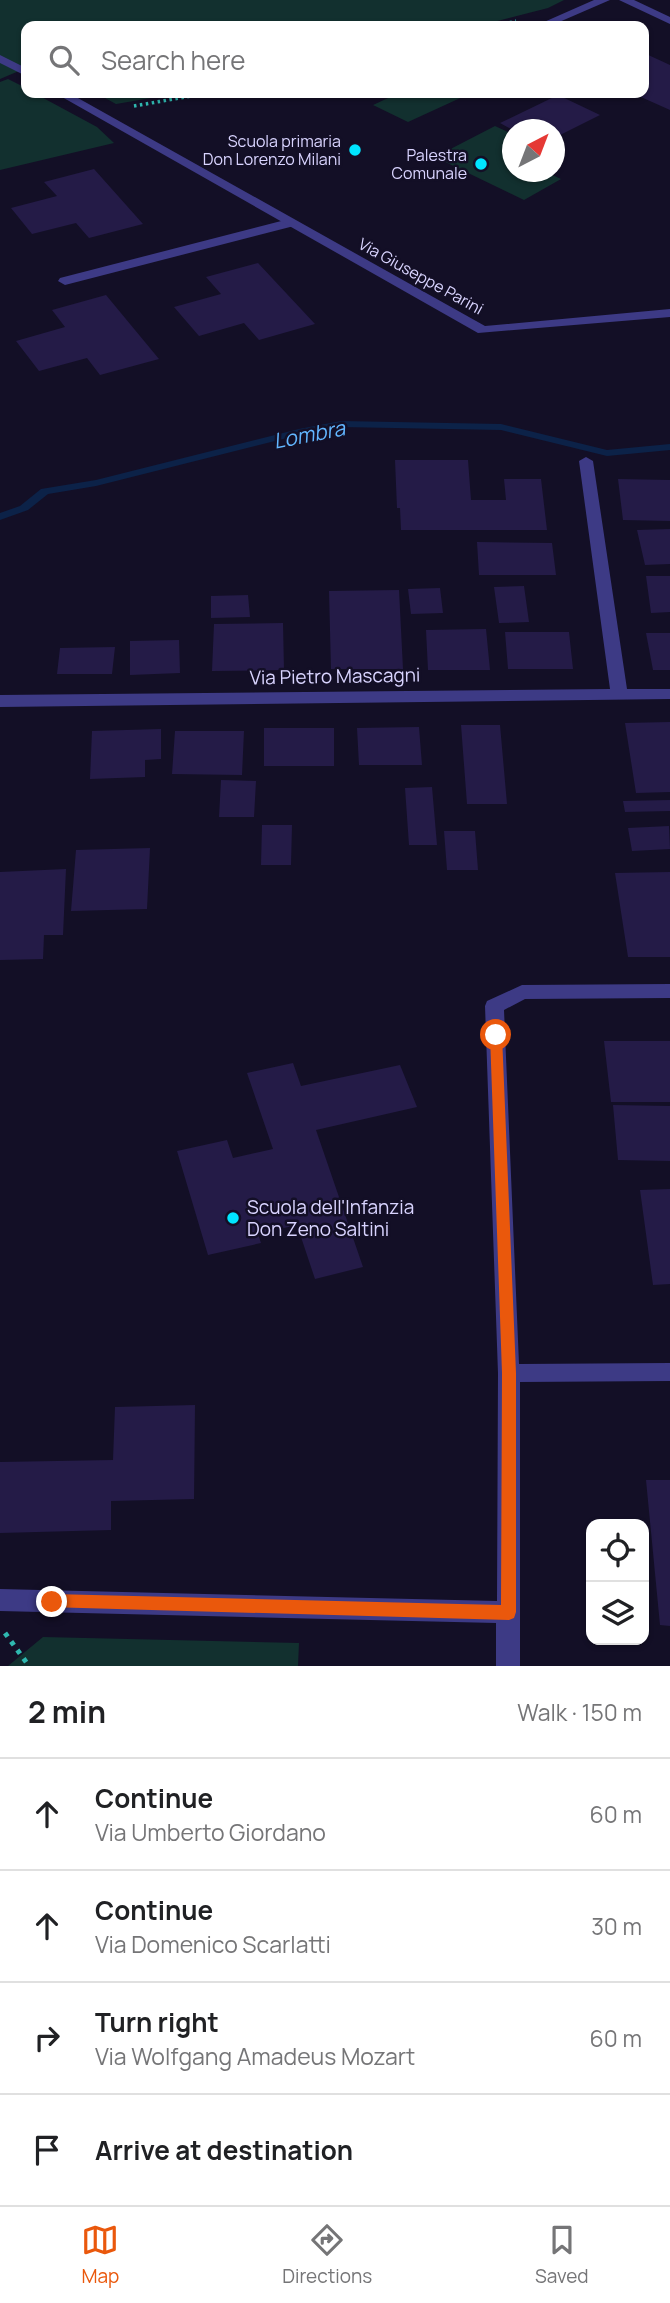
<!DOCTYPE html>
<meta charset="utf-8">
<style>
body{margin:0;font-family:Manrope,sans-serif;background:#f6f6f6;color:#202124}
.controls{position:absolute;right:21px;bottom:21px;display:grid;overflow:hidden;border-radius:14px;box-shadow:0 2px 5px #0004}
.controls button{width:63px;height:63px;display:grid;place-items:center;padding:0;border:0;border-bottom:2px solid #e0e0e0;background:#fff;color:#202124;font:35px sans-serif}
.compass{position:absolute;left:502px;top:119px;width:63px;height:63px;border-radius:50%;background:#fff;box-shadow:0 2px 5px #0004;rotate:42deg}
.stop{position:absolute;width:21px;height:21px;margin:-16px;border:5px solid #ea580c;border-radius:50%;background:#fff}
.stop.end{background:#ea580c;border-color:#fff;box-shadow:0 2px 7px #0008}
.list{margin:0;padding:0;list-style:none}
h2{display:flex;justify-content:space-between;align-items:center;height:91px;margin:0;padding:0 28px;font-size:30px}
h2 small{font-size:23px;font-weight:400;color:#757577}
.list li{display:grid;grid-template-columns:46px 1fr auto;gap:21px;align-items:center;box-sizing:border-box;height:112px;padding:0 28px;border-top:2px solid #e0e0e0}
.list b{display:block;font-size:26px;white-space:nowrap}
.list p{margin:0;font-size:23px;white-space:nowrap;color:#757577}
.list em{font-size:23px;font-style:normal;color:#757577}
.icon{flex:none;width:38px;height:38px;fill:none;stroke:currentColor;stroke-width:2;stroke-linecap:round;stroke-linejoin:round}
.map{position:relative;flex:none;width:670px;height:1666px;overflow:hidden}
.search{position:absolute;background:#fff;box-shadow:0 2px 5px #0004;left:21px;right:21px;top:21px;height:77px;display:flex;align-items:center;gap:18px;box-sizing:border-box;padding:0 24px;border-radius:14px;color:#757577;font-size:26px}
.sheet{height:539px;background:#fff}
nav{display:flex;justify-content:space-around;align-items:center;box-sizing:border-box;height:98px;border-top:2px solid #e0e0e0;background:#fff;font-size:19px;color:#757577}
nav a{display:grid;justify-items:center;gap:4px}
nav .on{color:#ea580c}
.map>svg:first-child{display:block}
</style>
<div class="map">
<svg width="670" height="1666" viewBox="0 0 670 1666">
<rect width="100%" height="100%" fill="#130f26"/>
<path fill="#12302f" d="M0,0H564L548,8L478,26H26V68L0,79Z
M8,79L26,88V93H34L97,127L114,143L0,170V82Z
M96,93H180L116,104Z
M399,93H467L469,94L408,122L373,105Z
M495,126L512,134V172H546L561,179L524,200L435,157Z
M43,1637L299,1643L298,1666H8Z"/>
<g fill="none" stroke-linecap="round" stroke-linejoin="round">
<path fill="#0c2248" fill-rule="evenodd" d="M341,421L501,424L607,450L670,444V450L607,456L501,430L341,427L299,435L96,486L48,494L28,510L0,520V513L20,506L41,489L96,480L299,429Z"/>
</g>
<path fill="#241b47" d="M644,53L670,65V110L632,93H644Z
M558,95L600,115L554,138V130H513L500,123Z
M94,169L143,224L89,238L76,223L32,234L11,208L57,196L44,182Z
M258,263L315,324L259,340L244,323L199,336L174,307L221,294L206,277Z
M106,295L159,359L100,375L87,358L39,371L16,341L65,327L52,310Z
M395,460H468L471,500H506L504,479H541L547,530H401L400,508H397Z
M618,479L670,480V521L623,520Z
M670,529V564L645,565L637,530Z
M477,542L552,543L556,575H479Z
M646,576H670V612L651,613Z
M524,586L529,622L499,623L494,587Z
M440,588L443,613L411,614L408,589Z
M399,590L403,669H331L329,591Z
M248,595L250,617L211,618V596Z
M283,623L284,670L212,671L214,624Z
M486,629L490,670H428L426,630Z
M505,632H569L573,669H508Z
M646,633H670V670H653Z
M179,640L180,673L130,675V641Z
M115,647L112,674H57L60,648Z
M670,722V792L636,793L625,723Z
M461,725H500L507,804H467Z
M419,727L422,765H359L357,728Z
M264,728H334V766H264Z
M161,729V759L145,760V777L90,779L92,731Z
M175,731H244L242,775L172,774Z
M221,780L256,781L254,817H219Z
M432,787L437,845H409L405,788Z
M670,800V811L625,812L623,801Z
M262,825H292L291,865H261Z
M669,826L670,849L632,851L628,828Z
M444,831H475L478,870H447Z
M150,848L147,909L71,911L76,850Z
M66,869L63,935H44L43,959L0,960V872Z
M670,872V957H628L615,873Z
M604,1041H670V1102H611Z
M293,1063L301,1086L400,1065L417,1107L316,1130L363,1267L315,1279L297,1225L258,1234L261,1243L208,1255L177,1151L227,1140L233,1158L273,1149L247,1073Z
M613,1105L670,1106V1161L618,1160Z
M670,1189V1284L653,1285L640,1190Z
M195,1405L194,1499L111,1501V1530L0,1533V1462L113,1460L115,1407Z
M646,1480H670V1626L660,1625Z"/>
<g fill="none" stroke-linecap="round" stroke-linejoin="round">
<path stroke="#2fb8b0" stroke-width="3.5" stroke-dasharray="2.5 3.5" stroke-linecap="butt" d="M498,26L516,21
M134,106L208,93"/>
<path stroke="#2fb8b0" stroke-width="5" stroke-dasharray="4.5 6" stroke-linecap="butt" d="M5,1633L29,1666"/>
<path fill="#3d3a85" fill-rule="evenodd" d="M289,219L294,220V226L65,285L58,281L60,278Z"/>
<path fill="#3d3a85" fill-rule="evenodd" d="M594,0H610L550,26H535Z
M619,0H634L670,17V24Z
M0,55L26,68V76L0,63Z
M55,93H69L485,326L670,309V317L478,333Z
M586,457L593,461L627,689H670V699L0,707V695L610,689L579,461Z
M670,984V998L525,999L504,1010L519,1364L670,1363V1381L520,1382V1666H496V1623L0,1611V1589L497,1601L498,1373L485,1006L487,1001L522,985Z"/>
</g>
<path fill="#ea580c" d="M496,1030L502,1035L516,1373V1612L514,1618L509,1620L47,1607L44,1602L47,1597L52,1594L501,1605L502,1373L490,1035Z"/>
<g fill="#00e5ff" stroke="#130f26" stroke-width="2.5">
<circle cx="355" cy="150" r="7"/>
<circle cx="481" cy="164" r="7"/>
<circle cx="233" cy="1218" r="7"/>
</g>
<g text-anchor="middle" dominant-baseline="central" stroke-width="5" stroke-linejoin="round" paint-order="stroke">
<g font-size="16" fill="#d9d4ff" stroke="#130f26" text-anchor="end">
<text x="341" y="141">Scuola primaria<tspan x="341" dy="18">Don Lorenzo Milani</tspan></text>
<text x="467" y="155">Palestra<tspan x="467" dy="18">Comunale</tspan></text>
</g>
<g font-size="16" fill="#d9d4ff" stroke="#130f26">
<text transform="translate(421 276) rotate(29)">Via Giuseppe Parini</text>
</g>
<g font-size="19" fill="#d9d4ff" stroke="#130f26">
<text transform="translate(335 676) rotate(-1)">Via Pietro Mascagni</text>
</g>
<g font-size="19" fill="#d9d4ff" stroke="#130f26" text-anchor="start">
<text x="247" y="1207">Scuola dell'Infanzia<tspan x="247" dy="22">Don Zeno Saltini</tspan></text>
</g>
<g font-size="21" font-style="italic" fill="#62b6ff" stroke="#130f26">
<text transform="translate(309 434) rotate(-11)">Lombra</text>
</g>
</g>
</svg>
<div class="controls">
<button><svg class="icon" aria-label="locate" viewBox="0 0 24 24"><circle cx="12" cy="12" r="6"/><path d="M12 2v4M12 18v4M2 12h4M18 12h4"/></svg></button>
<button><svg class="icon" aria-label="layers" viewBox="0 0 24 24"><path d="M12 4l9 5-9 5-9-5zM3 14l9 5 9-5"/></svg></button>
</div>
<svg class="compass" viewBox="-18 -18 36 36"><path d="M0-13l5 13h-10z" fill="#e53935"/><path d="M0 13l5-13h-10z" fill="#757577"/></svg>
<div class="stop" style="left:496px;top:1035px"></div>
<div class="stop end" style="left:52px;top:1602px"></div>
<div class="search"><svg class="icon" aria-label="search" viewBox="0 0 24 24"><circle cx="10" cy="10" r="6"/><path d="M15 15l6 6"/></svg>Search here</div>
</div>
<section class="sheet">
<h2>2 min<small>Walk · 150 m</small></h2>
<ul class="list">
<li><svg class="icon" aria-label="ahead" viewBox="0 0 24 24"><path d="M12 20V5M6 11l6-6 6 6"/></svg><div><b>Continue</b><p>Via Umberto Giordano</p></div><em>60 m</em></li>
<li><svg class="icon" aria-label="ahead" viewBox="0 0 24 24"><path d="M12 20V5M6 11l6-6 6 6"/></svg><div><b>Continue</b><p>Via Domenico Scarlatti</p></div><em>30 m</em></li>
<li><svg class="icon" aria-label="right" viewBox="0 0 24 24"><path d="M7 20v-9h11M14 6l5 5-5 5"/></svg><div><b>Turn right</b><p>Via Wolfgang Amadeus Mozart</p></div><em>60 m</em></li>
<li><svg class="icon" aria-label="arrive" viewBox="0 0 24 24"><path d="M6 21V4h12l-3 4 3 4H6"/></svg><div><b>Arrive at destination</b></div></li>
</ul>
</section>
<nav>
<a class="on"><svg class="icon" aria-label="map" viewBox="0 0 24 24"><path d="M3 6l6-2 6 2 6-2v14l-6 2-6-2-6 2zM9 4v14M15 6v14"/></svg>Map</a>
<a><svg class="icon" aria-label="directions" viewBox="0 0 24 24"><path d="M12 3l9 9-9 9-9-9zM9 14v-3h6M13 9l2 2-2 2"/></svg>Directions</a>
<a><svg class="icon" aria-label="saved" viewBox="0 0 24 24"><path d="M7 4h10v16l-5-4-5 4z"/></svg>Saved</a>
</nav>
